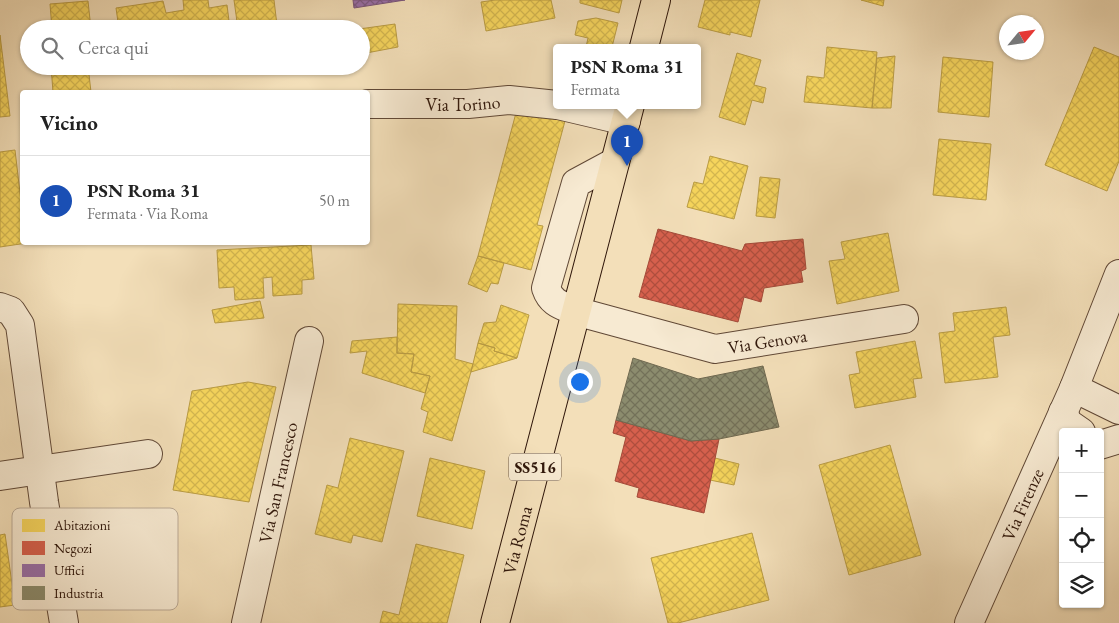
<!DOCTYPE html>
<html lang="it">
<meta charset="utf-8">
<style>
body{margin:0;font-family:"EB Garamond",serif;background:#f6f6f6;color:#222}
.controls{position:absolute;right:15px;bottom:15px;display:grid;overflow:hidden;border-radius:5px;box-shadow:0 1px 4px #0004}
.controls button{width:45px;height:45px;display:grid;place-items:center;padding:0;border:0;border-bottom:1px solid #e0e0e0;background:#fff;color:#222;font:25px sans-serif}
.compass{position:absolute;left:999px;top:15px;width:45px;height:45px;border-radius:50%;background:#fff;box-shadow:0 1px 4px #0004;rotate:61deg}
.you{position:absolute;left:579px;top:381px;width:18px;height:18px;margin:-12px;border:4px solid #fff;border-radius:50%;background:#1a73e8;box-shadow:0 0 0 8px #1a73e833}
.badge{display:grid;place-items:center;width:32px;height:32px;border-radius:50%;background:#d93025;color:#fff;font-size:16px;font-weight:700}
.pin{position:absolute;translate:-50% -41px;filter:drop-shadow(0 1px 2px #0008)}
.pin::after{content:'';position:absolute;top:26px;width:18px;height:15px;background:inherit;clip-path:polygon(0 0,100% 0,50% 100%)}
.popup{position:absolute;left:553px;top:44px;width:148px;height:65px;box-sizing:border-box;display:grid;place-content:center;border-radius:5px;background:#fff;filter:drop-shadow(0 1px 4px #0005);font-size:16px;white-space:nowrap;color:#767676}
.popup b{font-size:19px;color:#222}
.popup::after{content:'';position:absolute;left:50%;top:100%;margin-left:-10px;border:10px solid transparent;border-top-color:#fff}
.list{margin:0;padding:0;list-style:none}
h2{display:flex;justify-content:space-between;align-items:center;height:65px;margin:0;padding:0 20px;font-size:21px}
h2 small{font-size:16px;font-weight:400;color:#767676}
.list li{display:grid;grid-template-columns:32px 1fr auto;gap:15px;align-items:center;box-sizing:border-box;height:90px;padding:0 20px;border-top:1px solid #e0e0e0}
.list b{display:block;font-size:19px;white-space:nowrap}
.list p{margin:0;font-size:16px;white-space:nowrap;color:#767676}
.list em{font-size:16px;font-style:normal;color:#767676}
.icon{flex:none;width:28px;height:28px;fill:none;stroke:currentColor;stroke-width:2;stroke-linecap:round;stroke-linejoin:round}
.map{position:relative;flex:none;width:1119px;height:623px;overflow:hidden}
.search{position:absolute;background:#fff;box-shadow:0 1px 4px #0004;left:20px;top:20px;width:350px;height:55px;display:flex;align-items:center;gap:12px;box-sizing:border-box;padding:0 18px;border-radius:28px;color:#767676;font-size:19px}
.panel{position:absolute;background:#fff;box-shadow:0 1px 4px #0004;left:20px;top:90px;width:350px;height:155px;border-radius:5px}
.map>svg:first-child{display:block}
</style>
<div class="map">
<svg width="1119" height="623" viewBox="0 0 1119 623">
<defs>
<pattern id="homes-cross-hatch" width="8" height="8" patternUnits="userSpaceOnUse" patternTransform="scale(1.25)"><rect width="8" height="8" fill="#f6d55c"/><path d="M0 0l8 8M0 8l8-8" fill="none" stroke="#d3b64f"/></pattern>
<pattern id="shops-cross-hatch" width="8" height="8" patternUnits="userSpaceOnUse" patternTransform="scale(1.25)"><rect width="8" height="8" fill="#d6604d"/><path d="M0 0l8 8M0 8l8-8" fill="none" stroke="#ae4e3e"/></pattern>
<pattern id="offices-cross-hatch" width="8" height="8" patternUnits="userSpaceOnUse" patternTransform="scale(1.25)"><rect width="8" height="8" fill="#9970ab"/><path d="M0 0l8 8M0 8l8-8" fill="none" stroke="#7d5b89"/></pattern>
<pattern id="industry-cross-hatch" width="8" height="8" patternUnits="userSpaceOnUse" patternTransform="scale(1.25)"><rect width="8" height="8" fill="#8c8c6e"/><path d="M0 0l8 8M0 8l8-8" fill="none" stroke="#737159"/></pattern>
</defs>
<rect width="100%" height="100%" fill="#f3dfb9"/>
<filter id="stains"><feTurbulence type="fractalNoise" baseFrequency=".004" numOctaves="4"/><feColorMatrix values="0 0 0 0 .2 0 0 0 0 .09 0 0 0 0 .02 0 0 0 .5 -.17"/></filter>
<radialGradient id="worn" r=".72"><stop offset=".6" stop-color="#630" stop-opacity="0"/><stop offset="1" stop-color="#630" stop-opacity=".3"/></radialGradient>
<path fill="url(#homes-cross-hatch)" stroke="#ba9c43" d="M183,0H208L209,8L227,5L230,29H119L116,8L163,1L166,13L184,10Z
M234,0H274L277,25L238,29Z
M495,0H551L555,18L486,31L481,2Z
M580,0H622L619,13L580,3Z
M705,0H760L751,37L730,32V35L698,27Z
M861,0H884L883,6Z
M88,1L91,29H52L50,4Z
M596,18L618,23L612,47H586L588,38L575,35L578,21Z
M395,24L398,47L361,54V29H359Z
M0,35L10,116L0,117Z
M827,47L877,52L872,108L804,102L807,76L824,78Z
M1094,47L1119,57V161L1107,191L1045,165Z
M737,53L761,60L754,85L766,88L763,103L752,100L745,125L719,117Z
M895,56L891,108H872L877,58Z
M943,57L993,62L989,117L938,112Z
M51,66H88L91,92H53Z
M124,66H167L125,72Z
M185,66H220L185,71Z
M517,109L565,121L537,225L543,226L531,270L478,256Z
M939,139L991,144L986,200L933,195Z
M15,150L22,210V242L27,243L0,247V152Z
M710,156L748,166L734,219L687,207L694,182L703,184Z
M760,177L780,179L775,218L756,216Z
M888,233L899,291L837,304L829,261L845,259L841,242Z
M311,245L314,279L302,280V294L273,296L272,277L263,278L264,298L235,300L234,287L219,288L217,250Z
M478,256L504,263L498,284L491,283L487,292L468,284Z
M260,301L264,318L215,323L212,310Z
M398,304L457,306L455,359L473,364L452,441L423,432L428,412L421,409L430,376L411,372L414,354L397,353Z
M501,305L529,315L517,358L494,351L495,348L478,343L484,323L496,322Z
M1006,307L1010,335L993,337L998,377L945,383L939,333L955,331L953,313Z
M397,337V353L414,354L411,372L430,376L425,393L362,373L367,351L350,353L352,341Z
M915,341L922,378L913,379L916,397L855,408L849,375L860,373L856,352Z
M478,343L495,348L494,351L517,358L471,372Z
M248,382L276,387L249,502L173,490L192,391Z
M350,438L404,451L382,542L353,535L351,543L315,534L327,485L338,488Z
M890,445L921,555L849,575L819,465Z
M430,458L485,471L472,529L417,516Z
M715,458L739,464L734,485L710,480Z
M752,533L769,600L678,623H668L651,558Z
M5,534L15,605L0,607V535Z
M416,544L464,555L447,623H380L383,611L399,615Z"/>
<path fill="url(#shops-cross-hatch)" stroke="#a44a39" d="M658,229L742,251L745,244L803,239L806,269L801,271L803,282L764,288L761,302L744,297L738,322L639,297Z
M616,420L691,441L719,439L704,513L637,497L639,488L615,481L626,437L613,433Z"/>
<path fill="url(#offices-cross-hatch)" stroke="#79557b" d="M353,0H405L354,8Z"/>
<path fill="url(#industry-cross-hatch)" stroke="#706950" d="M633,358L698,379L763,366L779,427L719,439L691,441L616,420Z"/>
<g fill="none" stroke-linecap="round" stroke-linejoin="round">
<g stroke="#604836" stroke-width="30">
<g id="minor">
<path id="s1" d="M368,104H468L509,100L557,105"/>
<path d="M558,105L626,121"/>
<path id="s2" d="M615,162L576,183L546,288C551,303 561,305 575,311L715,349L904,319"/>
<path d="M0,307L11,311L20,325L44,502L64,623"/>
<path d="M1074,388L1119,410"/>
<path d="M1063,412L1068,423L1081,432"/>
<path d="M1100,445L1119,439"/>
<path d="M0,476L148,454"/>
<path id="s3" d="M246,623L309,341"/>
<path id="s4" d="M969,623L1074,388L1119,274"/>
</g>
</g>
<g stroke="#2f160a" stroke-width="30">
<g id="major">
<path d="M644,47L656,0"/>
<path id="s5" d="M495,623L630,105"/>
</g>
</g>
<use href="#minor" stroke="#f7ead2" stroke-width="28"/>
<use href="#major" stroke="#f3dfb9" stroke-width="28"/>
</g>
<g text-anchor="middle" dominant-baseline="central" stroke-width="5" stroke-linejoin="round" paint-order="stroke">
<rect fill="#f7ead2" stroke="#6b5646" stroke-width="1" x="509" y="453.5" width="52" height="27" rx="4"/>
<g font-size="16" font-weight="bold" fill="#2f160a">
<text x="535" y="467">SS516</text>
</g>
<g font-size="18" fill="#2f160a" stroke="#f7ead2">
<text stroke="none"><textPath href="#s1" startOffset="95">Via Torino</textPath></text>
<text stroke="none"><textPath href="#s2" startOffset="390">Via Genova</textPath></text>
<text stroke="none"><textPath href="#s3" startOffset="144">Via San Francesco</textPath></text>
<text stroke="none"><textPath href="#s4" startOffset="130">Via Firenze</textPath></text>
<text stroke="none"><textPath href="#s5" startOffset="86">Via Roma</textPath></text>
</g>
</g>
<rect x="12" y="508" width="166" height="102" rx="8" fill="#f7ead2" stroke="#bbaa96" stroke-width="1"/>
<rect x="22" y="519" width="23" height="13" fill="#f6d55c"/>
<rect x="22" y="541" width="23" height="14" fill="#d6604d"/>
<rect x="22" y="564" width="23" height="13" fill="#9970ab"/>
<rect x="22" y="586" width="23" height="14" fill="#8c8c6e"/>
<g font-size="14" fill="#2f160a">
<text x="54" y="530">Abitazioni</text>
<text x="54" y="553">Negozi</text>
<text x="54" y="575">Uffici</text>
<text x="54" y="598">Industria</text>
</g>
<rect width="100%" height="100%" filter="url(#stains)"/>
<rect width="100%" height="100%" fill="url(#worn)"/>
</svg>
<div class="controls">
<button>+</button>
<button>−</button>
<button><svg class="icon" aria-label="locate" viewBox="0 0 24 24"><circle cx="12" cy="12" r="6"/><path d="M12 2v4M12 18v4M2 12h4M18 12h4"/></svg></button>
<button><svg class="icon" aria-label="layers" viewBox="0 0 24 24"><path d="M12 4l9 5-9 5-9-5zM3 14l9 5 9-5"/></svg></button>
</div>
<svg class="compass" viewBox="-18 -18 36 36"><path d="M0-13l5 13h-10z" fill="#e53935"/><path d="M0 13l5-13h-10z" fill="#767676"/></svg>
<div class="you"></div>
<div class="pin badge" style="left:627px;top:166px;background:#1a4fb4">1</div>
<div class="popup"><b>PSN Roma 31</b>Fermata</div>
<div class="search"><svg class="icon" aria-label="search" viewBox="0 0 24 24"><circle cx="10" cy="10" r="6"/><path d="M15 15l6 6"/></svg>Cerca qui</div>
<section class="panel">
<h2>Vicino<small></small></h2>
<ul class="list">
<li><span class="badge" style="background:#1a4fb4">1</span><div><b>PSN Roma 31</b><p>Fermata · Via Roma</p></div><em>50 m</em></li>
</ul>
</section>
</div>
